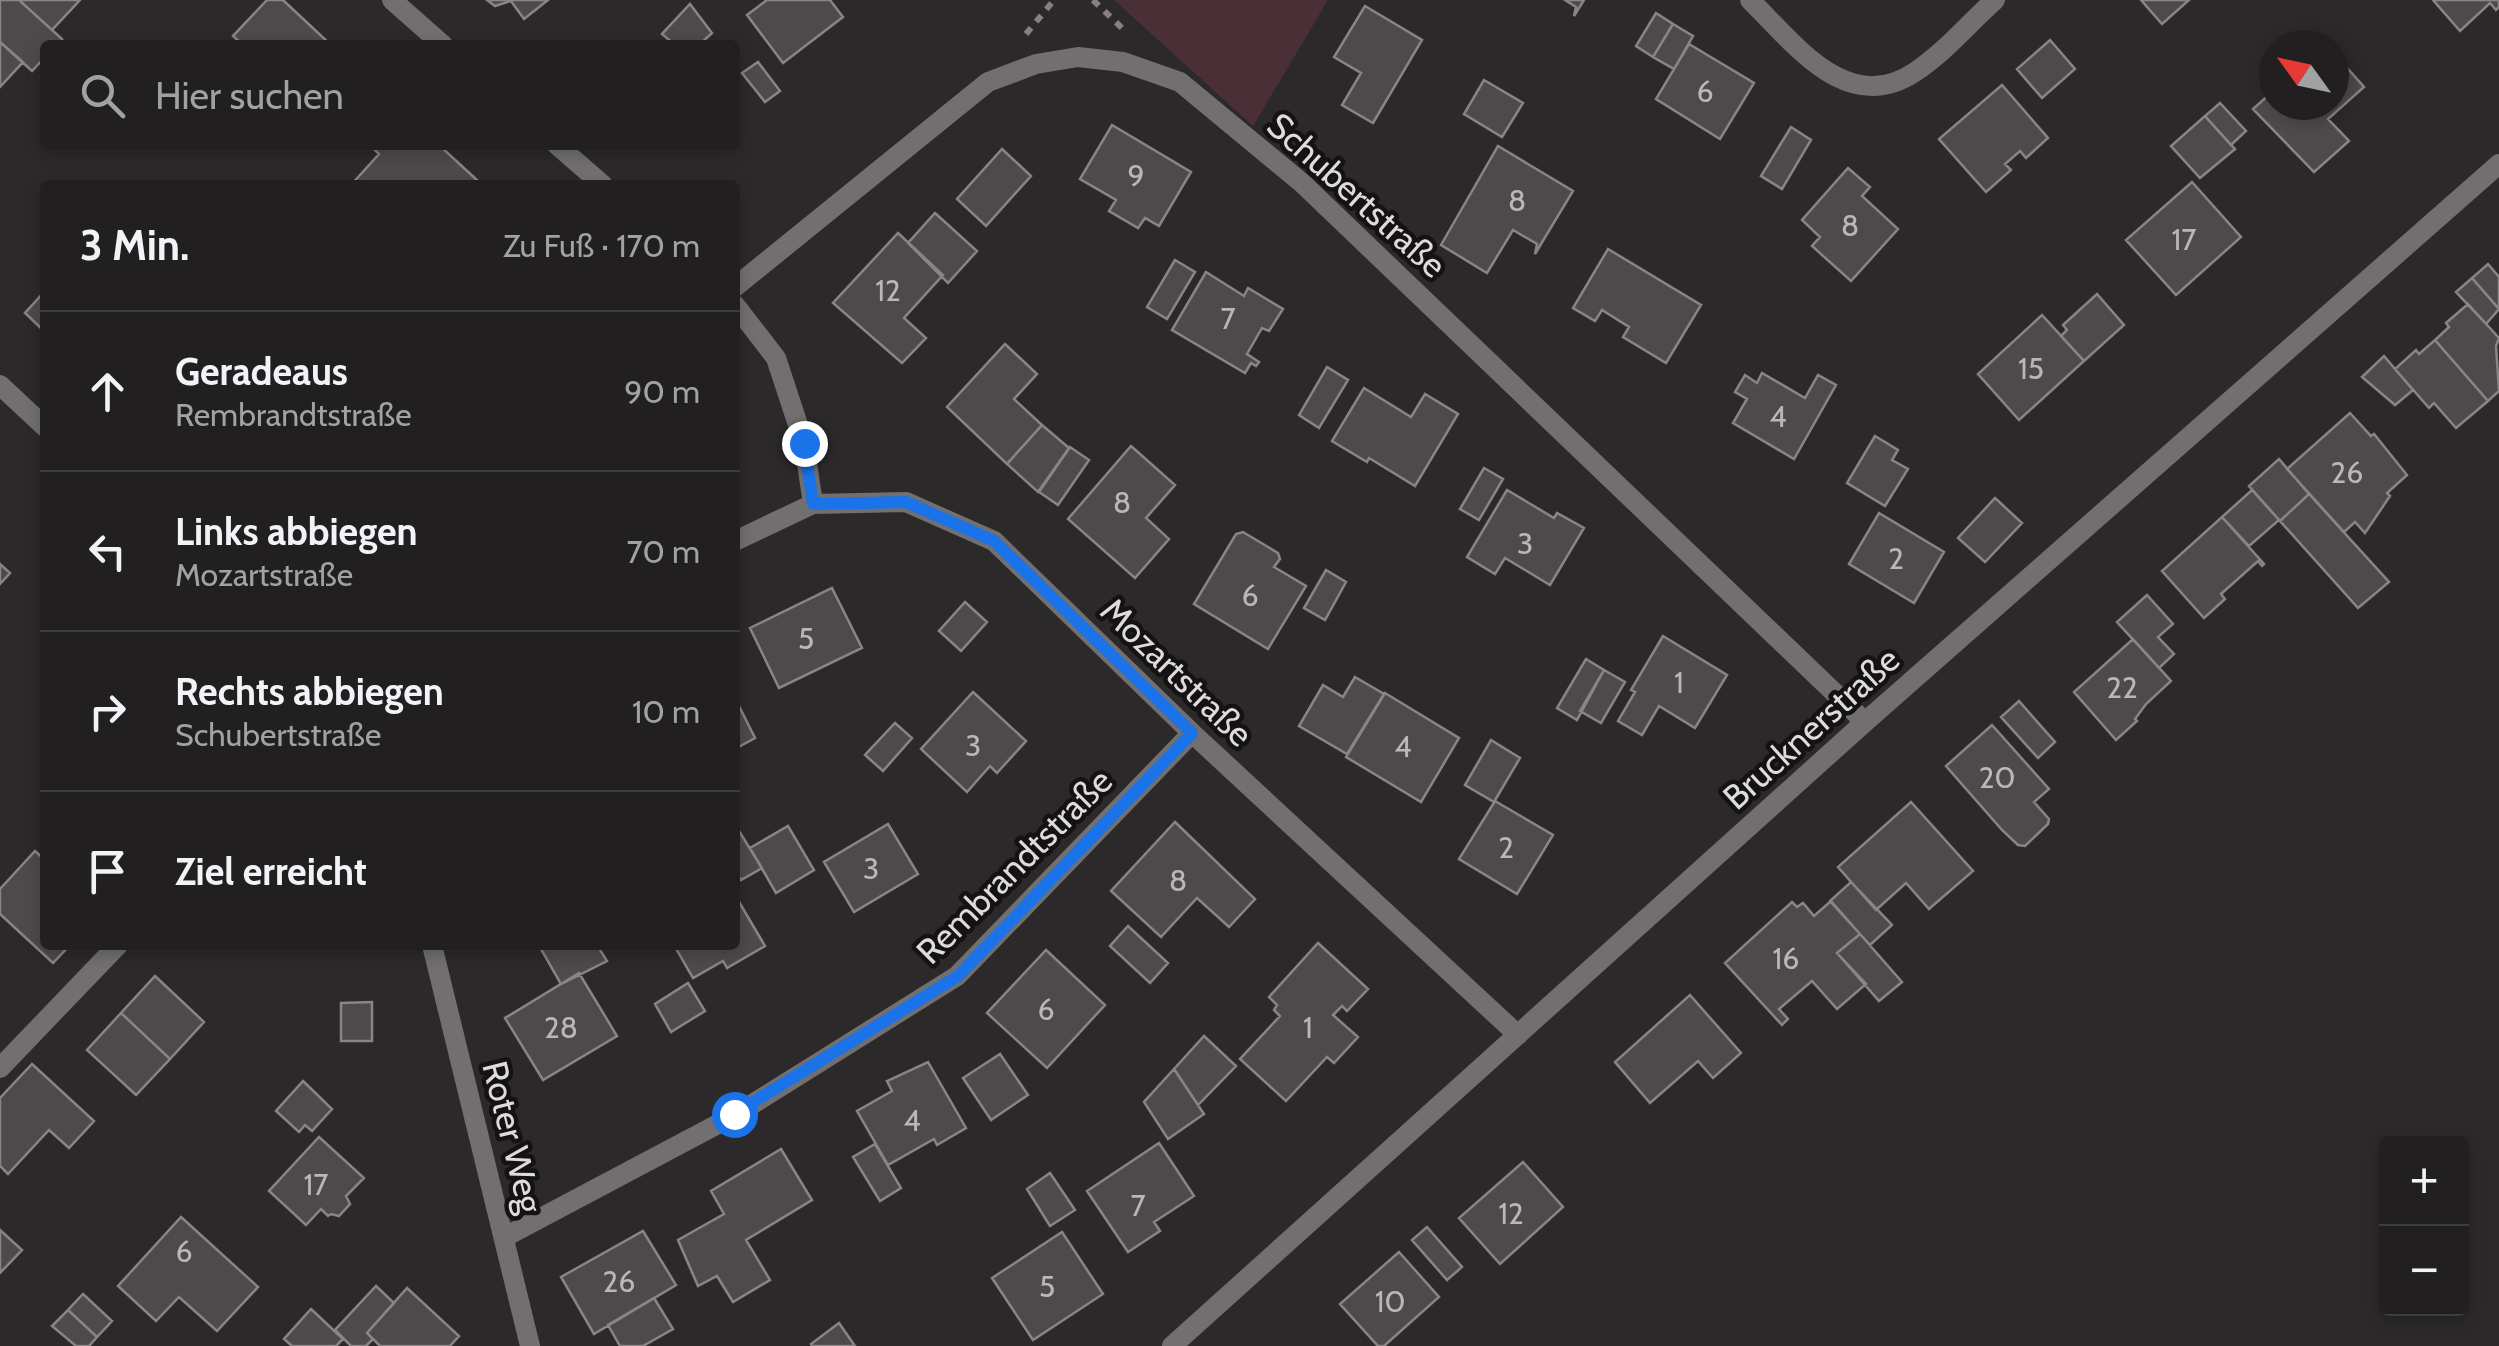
<!DOCTYPE html>
<html lang="de">
<meta charset="utf-8">
<style>
body{margin:0;font-family:Cabin,sans-serif;background:#2d2c2d;color:#f1f3f6}
.controls{position:absolute;right:30px;bottom:30px;display:grid;overflow:hidden;border-radius:10px;box-shadow:0 5px 15px #0003}
.controls button{width:90px;height:90px;display:grid;place-items:center;padding:0;border:0;border-bottom:2px solid #3e3d3e;background:#211f20;color:#f1f3f6;font:50px sans-serif}
.compass{position:absolute;left:2259px;top:30px;width:90px;height:90px;border-radius:50%;background:#211f20;box-shadow:0 5px 15px #0003;rotate:303deg}
.stop{position:absolute;width:30px;height:30px;margin:-22px;border:8px solid #1a73e8;border-radius:50%;background:#fff}
.stop.end{background:#1a73e8;border-color:#fff;box-shadow:0 2px 10px #0008}
.list{margin:0;padding:0;list-style:none}
h2{display:flex;justify-content:space-between;align-items:center;height:130px;margin:0;padding:0 40px;font-size:42px}
h2 small{font-size:32px;font-weight:400;color:#a2a2a5}
.list li{display:grid;grid-template-columns:65px 1fr auto;gap:30px;align-items:center;box-sizing:border-box;height:160px;padding:0 40px;border-top:2px solid #3e3d3e}
.list b{display:block;font-size:38px;white-space:nowrap}
.list p{margin:0;font-size:32px;white-space:nowrap;color:#a2a2a5}
.list em{font-size:32px;font-style:normal;color:#a2a2a5}
.icon{flex:none;width:55px;height:55px;fill:none;stroke:currentColor;stroke-width:2;stroke-linecap:round;stroke-linejoin:round}
.map{position:relative;flex:none;width:2499px;height:1346px;overflow:hidden}
.search{position:absolute;background:#211f20;box-shadow:0 5px 15px #0003;left:40px;top:40px;width:700px;height:110px;display:flex;align-items:center;gap:25px;box-sizing:border-box;padding:0 35px;border-radius:10px;color:#a2a2a5;font-size:38px}
.panel{position:absolute;background:#211f20;box-shadow:0 5px 15px #0003;left:40px;top:180px;width:700px;height:770px;border-radius:10px}
.map>svg:first-child{display:block}
</style>
<div class="map">
<svg width="2499" height="1346" viewBox="0 0 2499 1346">
<rect width="100%" height="100%" fill="#2c292a"/>
<path fill="#4a2f37" d="M1114,0H1328L1253,126Z"/>
<path fill="#4d4a4b" stroke="#888586" stroke-width="2.5" d="M0,0H19L62,39L56,45H45V57L32,71L0,42Z
M19,0H80L52,30Z
M267,0H283L331,45H243L233,36Z
M487,0H548L524,19L511,1L495,6Z
M767,0H830L843,17L783,63L747,15Z
M1565,0H1584L1574,16L1576,7Z
M2141,0H2189L2162,24Z
M2433,0H2499V7L2496,10L2490,3L2460,31Z
M690,4L712,33L699,45L679,42L675,45L662,34Z
M1365,6L1422,40L1373,123L1342,105L1361,73L1334,57Z
M1656,13L1673,24L1653,57L1636,46Z
M1673,24L1693,36L1674,69L1653,57Z
M2050,40L2075,69L2042,98L2017,69Z
M0,42L23,62L0,87Z
M1689,44L1754,83L1720,139L1656,99Z
M2334,53L2364,87L2328,119L2349,141L2314,172L2253,109L2274,90V105H2334Z
M758,62L780,91L765,102L742,73Z
M1484,80L1523,103L1502,137L1464,114Z
M2002,85L2048,138L2026,158L2020,151L2005,164L2011,170L1986,192L1939,139Z
M2220,103L2246,131L2231,145L2205,116Z
M2205,116L2235,149L2200,178L2171,146Z
M1112,125L1191,172L1159,226L1145,218L1138,228L1109,211L1116,200L1080,179Z
M1791,127L1811,140L1782,189L1761,176Z
M370,145H439L478,181L475,185H351L379,154Z
M1498,146L1573,191L1535,254L1537,244L1513,230L1487,273L1441,245Z
M1002,149L1031,176L986,226L957,199Z
M1848,168L1870,187L1862,196L1898,229L1851,281L1812,246L1820,237L1802,220Z
M2192,182L2241,237L2176,295L2126,240Z
M935,213L977,251L948,283L908,243Z
M898,233L943,275L904,318L926,338L902,363L833,303Z
M1608,249L1701,305L1666,363L1623,337L1629,327L1602,310L1595,321L1573,308Z
M1175,260L1195,272L1167,319L1147,307Z
M2488,264L2499,277V309L2472,278Z
M1206,272L1244,296L1248,288L1283,309L1269,331L1262,328L1247,354L1259,362L1256,366L1251,363L1245,373L1172,330Z
M2472,278L2499,309L2486,324L2456,292Z
M45,291V332L25,313Z
M2097,294L2124,325L2084,361L2061,336L2067,330L2063,325Z
M2468,304L2499,338L2496,346L2499,391L2488,401L2435,340L2449,327L2446,323Z
M2042,315L2084,361L2019,420L1978,374Z
M2435,340L2488,401L2456,428L2434,403L2429,408L2395,369L2416,350L2419,354Z
M1005,344L1037,374L1014,399L1042,425L1007,464L947,407Z
M2384,356L2413,390L2395,405L2362,377Z
M1327,367L1348,380L1319,428L1299,415Z
M1762,373L1805,398L1818,375L1836,385L1794,459L1733,423L1747,399L1735,392L1745,375L1757,383Z
M1364,388L1411,417L1425,394L1458,414L1415,486L1369,458L1367,462L1332,441Z
M2350,413L2371,436L2374,434L2407,475L2387,493L2390,496L2365,533L2355,522L2344,532L2287,469Z
M1042,425L1069,448L1038,492L1007,464Z
M1875,436L1898,450L1892,460L1908,469L1885,506L1847,483Z
M1131,446L1175,485L1146,518L1169,539L1135,578L1068,519Z
M1070,447L1089,460L1058,505L1039,492Z
M2279,459L2309,494L2280,521L2249,486Z
M1484,468L1503,479L1479,520L1460,509Z
M1507,490L1554,518L1557,513L1584,528L1550,585L1505,558L1495,574L1467,557Z
M2252,490L2279,520L2249,546L2222,517Z
M2309,494L2389,582L2358,608L2280,521Z
M1995,498L2022,523L1985,562L1958,538Z
M1879,513L1944,552L1914,603L1849,564Z
M2222,517L2264,564L2262,566L2258,561L2221,594L2225,599L2204,618L2162,571Z
M1243,532L1278,553L1280,559L1274,567L1306,586L1268,649L1194,604L1236,534Z
M0,564L10,573L0,584Z
M1326,570L1346,582L1325,620L1304,608Z
M832,588L862,648L779,688L750,628Z
M2147,595L2173,624L2158,637L2174,654L2159,668L2117,622Z
M965,602L987,622L961,651L939,631Z
M1663,636L1727,675L1695,728L1659,706L1642,735L1618,721L1635,692L1631,690Z
M2133,639L2171,681L2146,704L2135,719L2137,721L2116,740L2074,692Z
M1586,659L1604,670L1577,720L1557,708Z
M1604,670L1625,682L1601,723L1580,711Z
M1355,677L1384,694L1347,754L1299,726L1323,685L1343,697Z
M973,692L1026,741L997,773L990,766L967,792L921,749Z
M1385,693L1459,738L1421,802L1346,757Z
M735,698L755,738L735,749Z
M2019,701L2055,742L2038,758L2001,717Z
M895,723L912,738L883,771L865,755Z
M1992,725L2049,789L2034,802L2049,819L2048,824L2025,846L2018,845L2002,830L1946,766Z
M1491,740L1520,758L1494,802L1465,785Z
M1495,801L1553,835L1517,894L1459,859Z
M1911,802L1973,871L1929,909L1906,883L1876,910L1838,867Z
M1175,822L1255,899L1229,927L1197,898L1161,937L1111,891Z
M888,824L918,874L854,912L824,862Z
M788,826L814,870L776,893L750,848Z
M739,831L762,868L741,880L735,871V833Z
M35,851L45,860V945H70L53,963L0,914V889Z
M1851,882L1892,925L1870,945L1830,901Z
M735,895L765,946L727,968L723,961L693,978L674,945H735Z
M1831,901L1860,934L1837,953L1866,984L1837,1009L1812,981L1779,1009L1788,1019L1782,1025L1725,963L1792,902L1797,907L1803,903L1814,916Z
M1128,926L1168,963L1150,983L1110,946Z
M1860,934L1902,982L1879,1001L1837,953Z
M1318,943L1368,989L1347,1011L1342,1006L1333,1015L1358,1037L1334,1063L1327,1057L1286,1101L1240,1059L1280,1016L1274,1010L1277,1005L1269,997Z
M548,945H597L607,961L561,984L541,949Z
M1046,950L1105,1005L1047,1068L987,1013Z
M579,973L617,1036L543,1080L505,1018Z
M155,976L204,1022L170,1059L121,1013Z
M688,983L705,1011L671,1032L655,1004Z
M1690,995L1741,1053L1713,1078L1698,1061L1650,1103L1615,1062Z
M372,1002V1041H341V1003Z
M121,1013L170,1059L136,1095L87,1050Z
M1204,1036L1236,1066L1198,1105L1174,1069Z
M1000,1054L1028,1095L991,1120L963,1078Z
M928,1062L966,1128L937,1145L934,1139L888,1165L857,1111L892,1091L887,1081Z
M32,1064L94,1121L69,1148L49,1130L8,1174L0,1166V1098Z
M1174,1069L1204,1114L1168,1139L1144,1102Z
M303,1081L332,1109L312,1131L305,1125L299,1132L276,1111Z
M319,1137L364,1178L346,1196L350,1204L339,1216L331,1214L328,1216L321,1209L306,1225L269,1191Z
M1159,1143L1194,1196L1154,1222L1160,1231L1128,1252L1087,1191Z
M875,1144L901,1188L880,1201L853,1157Z
M781,1149L812,1200L746,1240L770,1280L733,1302L717,1276L698,1286L678,1240L724,1214L711,1191Z
M1523,1162L1563,1207L1500,1264L1459,1218Z
M1050,1173L1075,1210L1050,1226L1027,1189Z
M181,1217L258,1287L217,1331L179,1297L156,1321L118,1286Z
M1427,1227L1462,1267L1447,1280L1412,1240Z
M0,1230L22,1250L0,1273Z
M643,1231L676,1285L594,1334L561,1277Z
M1062,1232L1103,1294L1033,1340L992,1278Z
M1399,1252L1439,1297L1384,1346H1378L1340,1304Z
M376,1286L394,1303L367,1333L373,1339L366,1346H351L335,1330Z
M407,1288L459,1336L450,1346H380L367,1333Z
M83,1294L112,1321L97,1337L68,1310Z
M654,1298L673,1329L643,1346H620L608,1325Z
M311,1309L343,1339L336,1346H292L284,1339Z
M68,1310L97,1337L89,1346H76L52,1326Z
M839,1323L855,1346H812L811,1344Z"/>
<g fill="none" stroke-linecap="round" stroke-linejoin="round">
<path stroke="#838181" stroke-width="6" stroke-dasharray="8 8" stroke-linecap="butt" d="M1093,0L1124,30
M1026,34L1054,0"/>
<path stroke="#716f6f" stroke-width="20" d="M392,0L443,45
M1750,0C1795,44 1847,117 1915,72C1944,53 1969,23 1995,0
M557,145L603,185
M735,287L988,82L1036,64L1078,57L1123,62L1180,82L1302,183L1865,722
M735,305L776,358L804,443L813,504
M0,385L45,427
M735,541L813,504L906,502L994,541L1192,733L1518,1035
M432,945L530,1346
M0,1068L118,945
M505,1237L735,1115L957,976L1192,733
M1172,1346L1865,722L2499,164"/>
</g>
<g fill="none" stroke-linecap="round" stroke-linejoin="round">
<path stroke="#1a73e8" stroke-width="12" d="M734,1114L958,976L1192,733L994,541L906,502L813,504L804,443"/>
</g>
<g text-anchor="middle" dominant-baseline="central" stroke-width="9" stroke-linejoin="round" paint-order="stroke">
<g font-size="30" fill="#b9b7b7">
<text x="1705" y="91">6</text>
<text x="1136" y="175">9</text>
<text x="1517" y="200">8</text>
<text x="1850" y="225">8</text>
<text x="2184" y="239">17</text>
<text x="888" y="290">12</text>
<text x="1228" y="318">7</text>
<text x="2031" y="368">15</text>
<text x="1778" y="416">4</text>
<text x="2347" y="472">26</text>
<text x="1122" y="502">8</text>
<text x="1525" y="543">3</text>
<text x="1896" y="558">2</text>
<text x="1250" y="595">6</text>
<text x="806" y="638">5</text>
<text x="1679" y="682">1</text>
<text x="2122" y="687">22</text>
<text x="973" y="745">3</text>
<text x="1403" y="746">4</text>
<text x="1997" y="777">20</text>
<text x="1506" y="847">2</text>
<text x="871" y="868">3</text>
<text x="1178" y="880">8</text>
<text x="1786" y="958">16</text>
<text x="1046" y="1009">6</text>
<text x="561" y="1027">28</text>
<text x="1308" y="1027">1</text>
<text x="912" y="1120">4</text>
<text x="316" y="1184">17</text>
<text x="1138" y="1205">7</text>
<text x="1511" y="1213">12</text>
<text x="184" y="1251">6</text>
<text x="619" y="1281">26</text>
<text x="1047" y="1286">5</text>
<text x="1390" y="1301">10</text>
</g>
<g font-size="35" fill="#dddbdb" stroke="#141213">
<text transform="translate(1357 195) rotate(42)">Schubertstraße</text>
<text transform="translate(1177 672) rotate(44)">Mozartstraße</text>
<text transform="translate(1811 728) rotate(-42)">Brucknerstraße</text>
<text transform="translate(1014 866) rotate(-45)">Rembrandtstraße</text>
<text transform="translate(513 1137) rotate(76)">Roter Weg</text>
</g>
</g>
</svg>
<div class="controls">
<button>+</button>
<button>−</button>
</div>
<svg class="compass" viewBox="-18 -18 36 36"><path d="M0-13l5 13h-10z" fill="#e53935"/><path d="M0 13l5-13h-10z" fill="#a2a2a5"/></svg>
<div class="stop" style="left:734px;top:1114px"></div>
<div class="stop end" style="left:804px;top:443px"></div>
<div class="search"><svg class="icon" aria-label="search" viewBox="0 0 24 24"><circle cx="10" cy="10" r="6"/><path d="M15 15l6 6"/></svg>Hier suchen</div>
<section class="panel">
<h2>3 Min.<small>Zu Fuß · 170 m</small></h2>
<ul class="list">
<li><svg class="icon" aria-label="ahead" viewBox="0 0 24 24"><path d="M12 20V5M6 11l6-6 6 6"/></svg><div><b>Geradeaus</b><p>Rembrandtstraße</p></div><em>90 m</em></li>
<li><svg class="icon" aria-label="left" viewBox="0 0 24 24"><path d="M17 20v-9H6M10 6l-5 5 5 5"/></svg><div><b>Links abbiegen</b><p>Mozartstraße</p></div><em>70 m</em></li>
<li><svg class="icon" aria-label="right" viewBox="0 0 24 24"><path d="M7 20v-9h11M14 6l5 5-5 5"/></svg><div><b>Rechts abbiegen</b><p>Schubertstraße</p></div><em>10 m</em></li>
<li><svg class="icon" aria-label="arrive" viewBox="0 0 24 24"><path d="M6 21V4h12l-3 4 3 4H6"/></svg><div><b>Ziel erreicht</b></div></li>
</ul>
</section>
</div>
